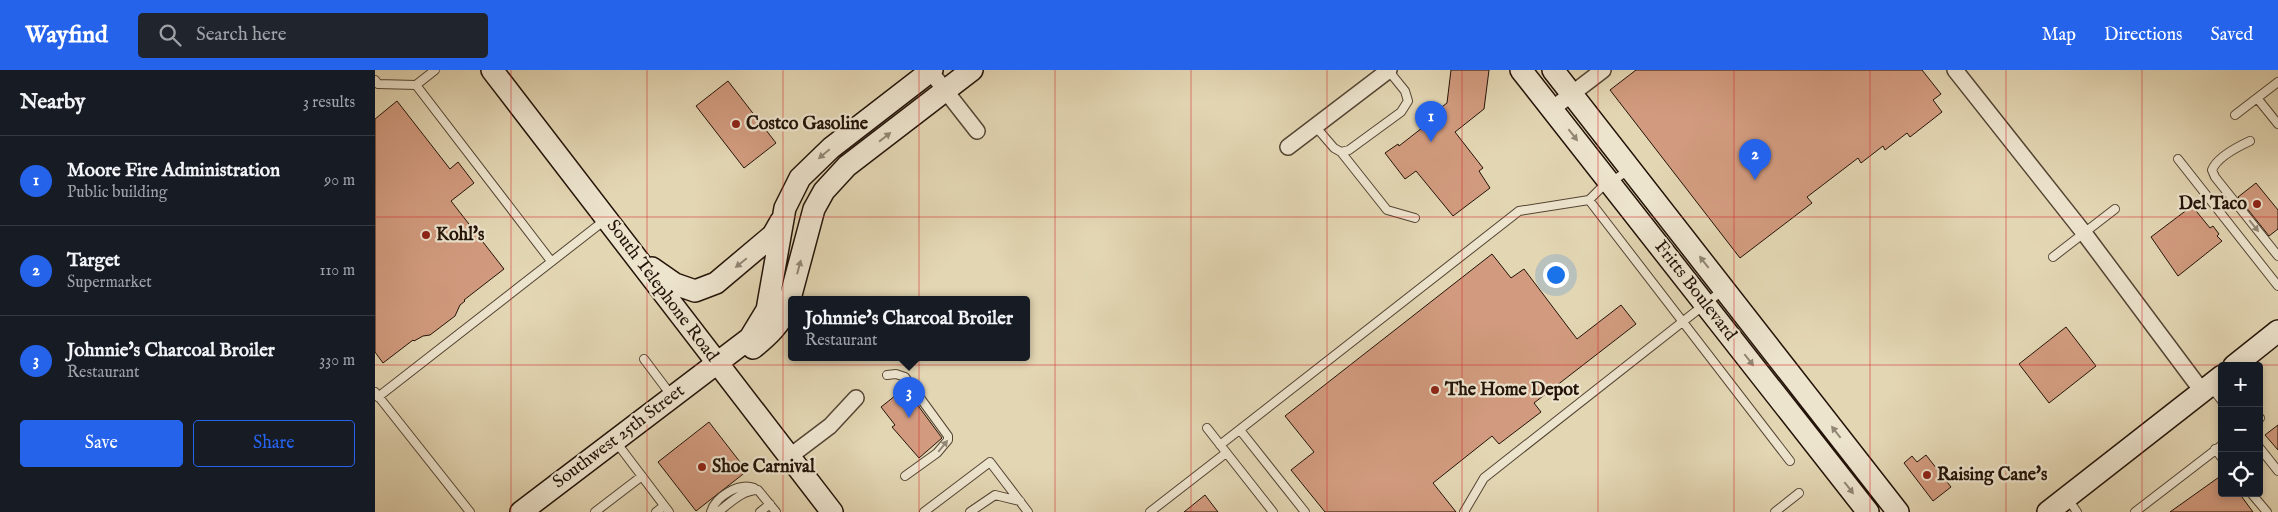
<!DOCTYPE html>
<meta charset="utf-8">
<style>
body{margin:0;font-family:"IM FELL English",serif;background:#20242c;color:#f1f3f6}
.controls{position:absolute;right:15px;bottom:15px;display:grid;overflow:hidden;border-radius:5px;box-shadow:0 2px 8px #0003}
.controls button{width:45px;height:45px;display:grid;place-items:center;padding:0;border:0;border-bottom:1px solid #363941;background:#171b24;color:#f1f3f6;font:25px sans-serif}
.you{position:absolute;left:1180px;top:204px;width:18px;height:18px;margin:-12px;border:4px solid #fff;border-radius:50%;background:#1a73e8;box-shadow:0 0 0 8px #1a73e833}
.badge{display:grid;place-items:center;width:32px;height:32px;border-radius:50%;background:#2563eb;color:#fff;font-size:16px;font-weight:700}
.pin{position:absolute;translate:-50% -41px;filter:drop-shadow(0 1px 2px #0008)}
.pin::after{content:'';position:absolute;top:26px;width:18px;height:15px;background:inherit;clip-path:polygon(0 0,100% 0,50% 100%)}
.popup{position:absolute;left:413px;top:226px;width:242px;height:65px;box-sizing:border-box;display:grid;place-content:center;border-radius:5px;background:#171b24;filter:drop-shadow(0 1px 4px #0005);font-size:16px;white-space:nowrap;color:#9ea1a6}
.popup b{font-size:19px;color:#f1f3f6}
.popup::after{content:'';position:absolute;left:50%;top:100%;margin-left:-10px;border:10px solid transparent;border-top-color:#171b24}
.list{margin:0;padding:0;list-style:none}
h2{display:flex;justify-content:space-between;align-items:center;height:65px;margin:0;padding:0 20px;font-size:21px}
h2 small{font-size:16px;font-weight:400;color:#9ea1a6}
.list li{display:grid;grid-template-columns:32px 1fr auto;gap:15px;align-items:center;box-sizing:border-box;height:90px;padding:0 20px;border-top:1px solid #363941}
.list b{display:block;font-size:19px;white-space:nowrap}
.list p{margin:0;font-size:16px;white-space:nowrap;color:#9ea1a6}
.list em{font-size:16px;font-style:normal;color:#9ea1a6}
.actions{display:flex;gap:10px;padding:15px 20px}
.actions a{flex:1;padding:11px 0;border:1px solid #2563eb;border-radius:5px;text-align:center;font-size:18px;color:#2563eb}
.actions .main{background:#2563eb;color:#fff}
.icon{flex:none;width:28px;height:28px;fill:none;stroke:currentColor;stroke-width:2;stroke-linecap:round;stroke-linejoin:round}
.map{position:relative;flex:none;width:1903px;height:442px;overflow:hidden}
header{display:flex;align-items:center;gap:30px;box-sizing:border-box;height:70px;padding:0 25px;background:#2563eb;color:#fff}
header strong{font-size:24px}
nav{display:flex;gap:28px;margin-inline-start:auto;font-size:18px}
.search{width:350px;height:45px;background:#20242c;display:flex;align-items:center;gap:12px;box-sizing:border-box;padding:0 18px;border-radius:5px;color:#9ea1a6;font-size:19px}
main{display:flex}
aside{flex:1;background:#171b24}
.map>svg:first-child{display:block}
</style>
<header>
<strong>Wayfind</strong>
<div class="search"><svg class="icon" aria-label="search" viewBox="0 0 24 24"><circle cx="10" cy="10" r="6"/><path d="M15 15l6 6"/></svg>Search here</div>
<nav><a>Map</a><a>Directions</a><a>Saved</a></nav>
</header>
<main>
<aside>
<h2>Nearby<small>3 results</small></h2>
<ul class="list">
<li><span class="badge">1</span><div><b>Moore Fire Administration</b><p>Public building</p></div><em>90 m</em></li>
<li><span class="badge">2</span><div><b>Target</b><p>Supermarket</p></div><em>110 m</em></li>
<li><span class="badge">3</span><div><b>Johnnie's Charcoal Broiler</b><p>Restaurant</p></div><em>330 m</em></li>
</ul>
<div class="actions"><a class="main">Save</a><a>Share</a></div>
</aside>
<div class="map">
<svg width="1903" height="442" viewBox="0 0 1903 442">
<rect width="100%" height="100%" fill="#e3d6b3"/>
<filter id="stains"><feTurbulence type="fractalNoise" baseFrequency=".004" numOctaves="4"/><feColorMatrix values="0 0 0 0 .2 0 0 0 0 .09 0 0 0 0 .02 0 0 0 .5 -.17"/></filter>
<radialGradient id="worn" r=".72"><stop offset=".6" stop-color="#630" stop-opacity="0"/><stop offset="1" stop-color="#630" stop-opacity=".3"/></radialGradient>
<path fill="#d29b7f" stroke="#231308" d="M1076,0H1114L1109,39L1080,62L1108,98L1104,101L1115,118L1078,146L1041,101L1030,109L1010,83L1023,74L1024,76L1047,58L1044,54L1072,33Z
M1261,0H1547L1566,24L1558,30L1567,42L1535,67L1532,63L1510,80L1508,76L1486,93L1483,88L1432,127L1437,133L1365,188L1235,20Z
M353,11L401,73L369,98L321,36Z
M22,31L75,99L83,92L99,113L76,131L129,199L89,230L90,231L85,235L80,246L55,265L48,266L39,271L38,270L8,293L0,282V49Z
M1881,113L1903,140V159L1894,166L1863,127Z
M1817,136L1835,158L1838,156L1844,164L1842,166L1847,171L1803,206L1776,167Z
M1117,184L1136,208L1149,199L1202,269L1246,235L1261,254L1159,333L1166,342L1124,374L1117,366L1058,413L1081,442H950L916,400L939,382L910,346Z
M1691,257L1721,296L1674,333L1644,294Z
M530,318L567,368L544,388L517,357L520,355L506,337Z
M334,352L372,401L321,441L283,392Z
M1903,355V380L1890,365Z
M1551,385L1576,417L1558,431L1529,393L1537,386L1542,392Z
M1847,405V423H1864L1878,442H1795Z
M830,425L843,442H809Z"/>
<g fill="none" stroke-linecap="round" stroke-linejoin="round">
<g stroke="#534433" stroke-width="10">
<path id="lane" d="M60,0L41,15L176,191
M0,10L3,14L41,15
M1882,28L1903,54
M1860,45L1903,12
M940,56L959,78L966,82L974,80L1026,42L1033,31L1030,21L1013,0
M1875,71C1862,77 1842,87 1837,100L1840,107L1903,186
M966,82L1012,140L1040,148
M1803,89L1903,216
M1214,130L1415,391
M1678,187L1740,139
M269,289L296,325
M512,305L521,304L530,307L573,366V370L562,383L530,406
M1836,317L1847,331
M0,322L95,442
M3,327L230,150
M1884,349L1885,348
M832,358L898,442
M865,360L930,442
M241,372L294,442
M845,375L1144,141L1214,130L1225,119L1254,100
M1884,377L1903,401
M1840,379L1847,388
M1876,423L1892,442
M1693,429L1702,442
M220,442L267,406
M281,442L289,436
M336,442C340,427 364,412 379,418
M343,442C355,433 367,420 383,420L401,442
M385,442L395,434
M549,442L615,392L653,442
M595,442L620,425L645,431
M775,442L851,383
M1089,442L1109,408L1348,220
M1400,442L1424,423
M1760,442L1847,375"/>
</g>
<g stroke="#534433" stroke-width="18">
<path id="street" d="M1580,0L1709,163L1827,321
M555,1L602,61
M1177,39L1228,0
M913,77L1014,0
M414,387L455,356L481,328"/>
</g>
<g stroke="#231308" stroke-width="24">
<path id="secondary" d="M117,0L457,442
M1146,0L1493,442
M1178,0L1523,442
M277,198L300,214L320,221L341,213L398,165L406,151
M378,278C393,266 405,255 413,236L439,139L449,121L472,96L597,0
M1859,296L1903,261
M146,442L375,268L392,240L410,138L425,108L456,78L557,0
M1673,442L1847,306"/>
</g>
<use href="#lane" stroke="#ede4ce" stroke-width="8"/>
<use href="#street" stroke="#ede4ce" stroke-width="15"/>
<use href="#secondary" stroke="#ede4ce" stroke-width="21"/>
</g>
<defs><path id="oneway-solid" d="M-6-.8H1V-3.2L6.5 0L1 3.2V.8H-6Z" transform="scale(1.25)"/></defs>
<g fill="#928675">
<use href="#oneway-solid" transform="translate(1198 65) rotate(52)"/>
<use href="#oneway-solid" transform="translate(510 67) rotate(-38)"/>
<use href="#oneway-solid" transform="translate(449 84) rotate(140)"/>
<use href="#oneway-solid" transform="translate(1879 156) rotate(51)"/>
<use href="#oneway-solid" transform="translate(1329 192) rotate(-128)"/>
<use href="#oneway-solid" transform="translate(366 193) rotate(141)"/>
<use href="#oneway-solid" transform="translate(424 197) rotate(-75)"/>
<use href="#oneway-solid" transform="translate(1374 290) rotate(52)"/>
<use href="#oneway-solid" transform="translate(1461 362) rotate(-128)"/>
<use href="#oneway-solid" transform="translate(568 376) rotate(-51)"/>
<use href="#oneway-solid" transform="translate(1474 418) rotate(52)"/>
</g>
<path fill="none" stroke="#d62828" stroke-width="1" stroke-opacity="0.55" d="M136,0V442M272,0V442M408,0V442M544,0V442M680,0V442M816,0V442M952,0V442M1087,0V442M1223,0V442M1359,0V442M1495,0V442M1631,0V442M1767,0V442M0,147H1903M0,295H1903"/>
<g fill="#8f2418" stroke="#ede4ce" stroke-width="2">
<circle cx="361" cy="54" r="5"/>
<circle cx="1882" cy="134" r="5"/>
<circle cx="51" cy="165" r="5"/>
<circle cx="1060" cy="320" r="5"/>
<circle cx="327" cy="397" r="5"/>
<circle cx="1552" cy="405" r="5"/>
</g>
<g text-anchor="middle" dominant-baseline="central" stroke-width="4.5" stroke-linejoin="round" paint-order="stroke">
<g font-size="18" font-weight="bold" fill="#231308" stroke="#ede4ce" text-anchor="start">
<text x="371" y="54">Costco Gasoline</text>
<text x="1872" y="134" text-anchor="end">Del Taco</text>
<text x="61" y="165">Kohl's</text>
<text x="1070" y="320">The Home Depot</text>
<text x="337" y="397">Shoe Carnival</text>
<text x="1562" y="405">Raising Cane's</text>
</g>
<g font-size="18" fill="#231308" stroke="#ede4ce">
<text transform="translate(287 221) rotate(53)">South Telephone Road</text>
<text transform="translate(1320 221) rotate(52)">Fritts Boulevard</text>
<text transform="translate(244 367) rotate(-37)">Southwest 25th Street</text>
</g>
</g>
<rect width="100%" height="100%" filter="url(#stains)"/>
<rect width="100%" height="100%" fill="url(#worn)"/>
</svg>
<div class="controls">
<button>+</button>
<button>−</button>
<button><svg class="icon" aria-label="locate" viewBox="0 0 24 24"><circle cx="12" cy="12" r="6"/><path d="M12 2v4M12 18v4M2 12h4M18 12h4"/></svg></button>
</div>
<div class="you"></div>
<div class="pin badge" style="left:1056px;top:72px">1</div>
<div class="pin badge" style="left:1380px;top:110px">2</div>
<div class="pin badge" style="left:534px;top:348px">3</div>
<div class="popup"><b>Johnnie's Charcoal Broiler</b>Restaurant</div>
</div>
</main>
